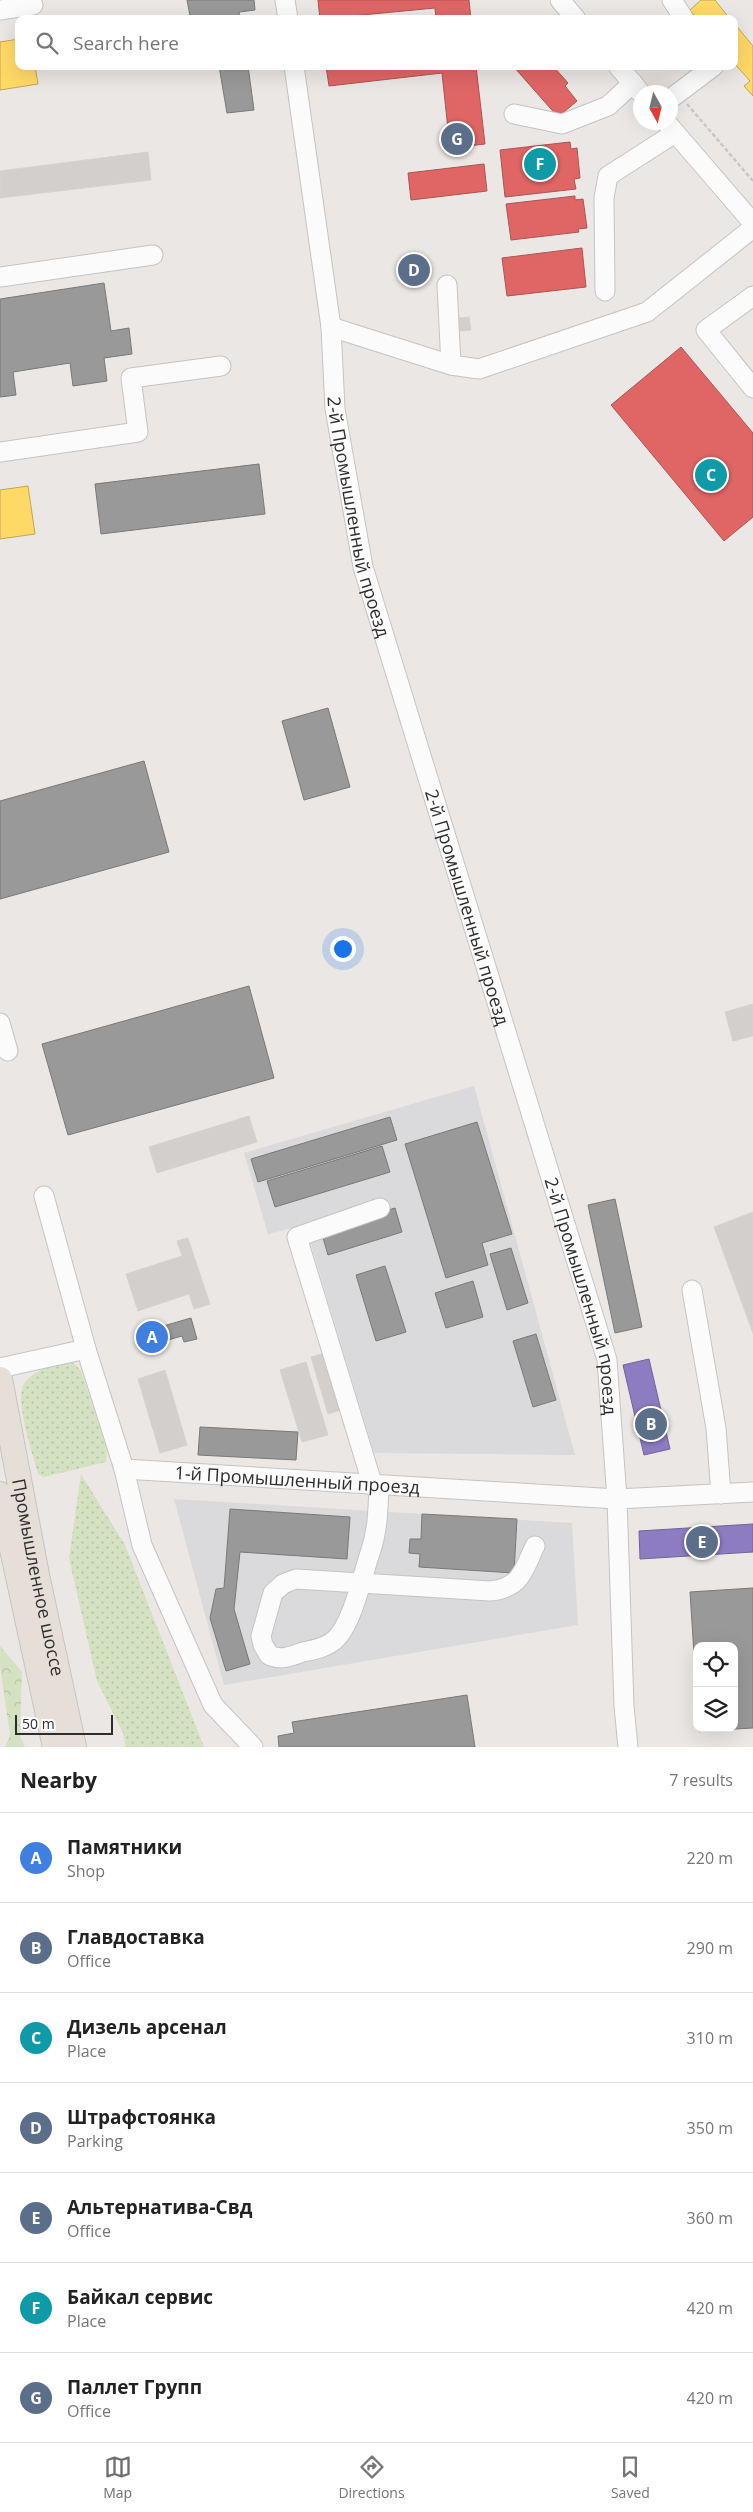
<!DOCTYPE html>
<meta charset="utf-8">
<style>
body{margin:0;font-family:"Open Sans",sans-serif;background:#f6f6f6;color:#222}
.controls{position:absolute;right:15px;bottom:15px;display:grid;overflow:hidden;border-radius:10px;box-shadow:0 5px 20px #0002}
.controls button{width:45px;height:45px;display:grid;place-items:center;padding:0;border:0;border-bottom:1px solid #e0e0e0;background:#fff;color:#222;font:25px sans-serif}
.compass{position:absolute;left:633px;top:85px;width:45px;height:45px;border-radius:50%;background:#fff;box-shadow:0 5px 20px #0002;rotate:172deg}
.scale{position:absolute;left:15px;bottom:12px;width:98px;box-sizing:border-box;padding-left:5px;border:2px solid #2d2d2d;border-top:0;font-size:14px;line-height:18px;white-space:nowrap;color:#2d2d2d;-webkit-text-stroke:4px #fff;paint-order:stroke}
.you{position:absolute;left:342px;top:948px;width:18px;height:18px;margin:-12px;border:4px solid #fff;border-radius:50%;background:#1a73e8;box-shadow:0 0 0 8px #1a73e833}
.badge{display:grid;place-items:center;width:32px;height:32px;border-radius:50%;background:#6f6e6d;color:#fff;font-size:16px;font-weight:700}
.pin{position:absolute;translate:-50% -50%;border:2px solid #fff;box-shadow:0 1px 5px #0006}
.list{margin:0;padding:0;list-style:none}
h2{display:flex;justify-content:space-between;align-items:center;height:65px;margin:0;padding:0 20px;font-size:21px}
h2 small{font-size:16px;font-weight:400;color:#767676}
.list li{display:grid;grid-template-columns:32px 1fr auto;gap:15px;align-items:center;box-sizing:border-box;height:90px;padding:0 20px;border-top:1px solid #e0e0e0}
.list b{display:block;font-size:19px;white-space:nowrap}
.list p{margin:0;font-size:16px;white-space:nowrap;color:#767676}
.list em{font-size:16px;font-style:normal;color:#767676}
.icon{flex:none;width:28px;height:28px;fill:none;stroke:currentColor;stroke-width:2;stroke-linecap:round;stroke-linejoin:round}
.map{position:relative;flex:none;width:753px;height:1747px;overflow:hidden}
.search{position:absolute;background:#fff;box-shadow:0 5px 20px #0002;left:15px;right:15px;top:15px;height:55px;display:flex;align-items:center;gap:12px;box-sizing:border-box;padding:0 18px;border-radius:10px;color:#767676;font-size:19px}
.sheet{height:695px;background:#fff}
nav{display:flex;justify-content:space-around;align-items:center;box-sizing:border-box;height:70px;border-top:1px solid #e0e0e0;background:#fff;font-size:14px;color:#767676}
nav a{display:grid;justify-items:center;gap:2px}
nav .on{color:#6f6e6d}
.map>svg:first-child{display:block}
</style>
<div class="map">
<svg width="753" height="1747" viewBox="0 0 753 1747">
<defs>
<pattern id="grass-dots" width="8" height="8" patternUnits="userSpaceOnUse" patternTransform="scale(1.25)"><rect width="8" height="8" fill="#d4e2c1"/><path d="M2 2h.1M6 6h.1" fill="none" stroke="#b6c2a6" stroke-width="1.8" stroke-linecap="round"/></pattern>
<pattern id="forest-crowns" width="20" height="18" patternUnits="userSpaceOnUse" patternTransform="scale(1.25)"><rect width="20" height="18" fill="#d4e2c1"/><path d="M2 6a3 3 0 1 1 6 0M12 15a3 3 0 1 1 6 0" fill="none" stroke="#b6c2a6"/></pattern>
</defs>
<rect width="100%" height="100%" fill="#eae7e4"/>
<path fill="#dad9db" d="M474,1086L575,1455L374,1453L305,1225L268,1234L244,1153Z
M174,1499L572,1523L578,1625L224,1685Z"/>
<path fill="url(#grass-dots)" d="M68,1362L74,1363L81,1371L107,1450L106,1462L44,1477L38,1474C33,1454 12,1396 26,1381C36,1369 54,1366 68,1362Z
M81,1474L125,1545L204,1747H126L123,1733L97,1681L69,1558Z"/>
<path fill="url(#forest-crowns)" d="M0,1646L22,1672L20,1736L25,1747H5L10,1736L0,1666Z"/>
<path fill="#ffd966" stroke="#c0a555" d="M701,0H715L730,19H697L690,10Z
M734,23L753,46V96L744,86L750,81L734,63Z
M19,39V66H35L38,84L0,90V42Z
M28,486L35,534L0,539V490Z"/>
<path fill="#e06666" stroke="#a55" d="M318,0H469L471,19H436L435,8L320,19Z
M326,66H476L485,144L450,148L442,73L329,86Z
M513,66H553L568,83L565,86L577,101L558,117Z
M570,142L571,149L577,148L580,178L574,179L576,189L505,197L500,150Z
M484,164L487,191L411,200L408,173Z
M575,196V200L583,199L587,228L578,229L579,232L511,240L506,204Z
M582,248L586,287L507,296L502,258Z
M681,347L753,433V517L724,541L611,405Z"/>
<path fill="#8e7cc3" stroke="#716496" d="M649,1359L670,1449L644,1455L623,1365Z
M753,1524V1552L640,1559L639,1531Z"/>
<path fill="#999" stroke="#797979" d="M187,0H254L255,10L239,12L240,19H167L190,16Z
M97,16L98,19H75Z
M219,66H248L254,110L227,113Z
M104,283L111,331L129,328L132,354L104,358L107,381L73,386L70,363L13,372L16,395L0,397V299Z
M259,464L265,514L101,534L95,484Z
M328,708L350,787L304,800L282,721Z
M144,761L169,852L0,899V801Z
M249,986L274,1078L68,1135L42,1044Z
M390,1117L397,1140L258,1182L251,1159Z
M477,1122L512,1234L482,1243L488,1265L446,1278L405,1144Z
M382,1146L390,1172L275,1207L267,1181Z
M615,1199L642,1327L615,1333L588,1205Z
M395,1208L402,1232L328,1255L321,1231Z
M511,1248L528,1303L507,1310L490,1254Z
M385,1266L406,1332L376,1341L356,1275Z
M473,1281L483,1317L446,1328L435,1293Z
M191,1318L197,1339L184,1342L182,1336L150,1345L146,1331Z
M536,1334L556,1400L533,1407L513,1341Z
M200,1427L298,1432L296,1460L198,1455Z
M230,1509L350,1517L347,1559L240,1552L234,1609L250,1664L226,1671L210,1618L216,1589L224,1588Z
M422,1514L517,1519L514,1573L419,1567L420,1554L409,1553L410,1539H421Z
M753,1588V1728L699,1731V1728H734V1646H697V1700L690,1592Z
M467,1695L475,1747H279L278,1736L294,1733L292,1722Z"/>
<path fill="#d2cfcd" stroke="#d5d3d0" d="M148,152L151,180L0,198V171Z
M469,317L471,330L460,331L459,318Z
M753,1004V1036L733,1041L725,1012Z
M249,1116L257,1142L157,1173L149,1147Z
M753,1212V1333L714,1227Z
M188,1238L210,1304L194,1309L189,1294L138,1311L126,1274L182,1256L177,1241Z
M333,1351L350,1407L328,1414L311,1357Z
M306,1362L328,1435L302,1442L280,1370Z
M165,1370L187,1445L160,1453L138,1379Z"/>
<g fill="none" stroke-linecap="round" stroke-linejoin="round">
<g stroke="#c5c4c4" stroke-width="21">
<g id="minor">
<path d="M285,0L288,19"/>
<path d="M560,0L576,19"/>
<path d="M672,0L684,19"/>
<path d="M0,10L33,5"/>
<path id="s1" d="M294,66L331,327L335,409L363,567L607,1360L617,1499L624,1706L628,1747"/>
<path d="M618,66L640,92"/>
<path d="M670,99L714,66"/>
<path d="M514,114L562,124L608,106L633,83"/>
<path d="M666,122L753,223"/>
<path d="M0,277L153,255"/>
<path d="M447,285L451,365"/>
<path d="M605,291L604,198L608,176L675,133"/>
<path d="M753,296L706,330L753,388"/>
<path d="M331,327L451,365L479,369L647,312L753,228"/>
<path d="M0,452L138,432L131,378L221,366"/>
<path d="M0,1023L8,1051"/>
<path id="s2" d="M44,1196L86,1349L124,1469L617,1499L753,1492"/>
<path d="M692,1290L716,1428L721,1494"/>
<path d="M0,1368L86,1349"/>
<path d="M124,1469L142,1545L213,1705L253,1747"/>
<path d="M373,1486L297,1237L380,1208"/>
<path d="M379,1486C378,1508 378,1529 371,1550C363,1572 352,1629 332,1642C324,1648 313,1650 303,1652C291,1656 281,1661 269,1655L263,1645L261,1636L273,1593L283,1584L296,1579L490,1591C521,1588 523,1571 535,1546"/>
</g>
</g>
<g stroke="#c6c4c3" stroke-width="26">
<g id="major">
<path id="s3" d="M0,1379L37,1575L74,1747"/>
<path d="M0,1494L55,1747"/>
</g>
</g>
<path stroke="#c7c7c7" stroke-width="2.5" stroke-dasharray="4 2.5" stroke-linecap="butt" d="M687,104L753,181"/>
<use href="#minor" stroke="#fcfbfb" stroke-width="19"/>
<use href="#major" stroke="#e6dfd7" stroke-width="24"/>
</g>
<g text-anchor="middle" dominant-baseline="central" stroke-width="5" stroke-linejoin="round" paint-order="stroke">
<g font-size="18" fill="#2d2d2d" stroke="#fff">
<text stroke="none"><textPath href="#s1" startOffset="456">2-й Промышленный проезд</textPath></text>
<text stroke="none"><textPath href="#s1" startOffset="862">2-й Промышленный проезд</textPath></text>
<text stroke="none"><textPath href="#s1" startOffset="1268">2-й Промышленный проезд</textPath></text>
<text stroke="none"><textPath href="#s2" startOffset="458">1-й Промышленный проезд</textPath></text>
<text stroke="none"><textPath href="#s3" startOffset="202">Промышленное шоссе</textPath></text>
</g>
</g>
</svg>
<div class="controls">
<button><svg class="icon" aria-label="locate" viewBox="0 0 24 24"><circle cx="12" cy="12" r="6"/><path d="M12 2v4M12 18v4M2 12h4M18 12h4"/></svg></button>
<button><svg class="icon" aria-label="layers" viewBox="0 0 24 24"><path d="M12 4l9 5-9 5-9-5zM3 14l9 5 9-5"/></svg></button>
</div>
<svg class="compass" viewBox="-18 -18 36 36"><path d="M0-13l5 13h-10z" fill="#e53935"/><path d="M0 13l5-13h-10z" fill="#767676"/></svg>
<div class="scale">50 m</div>
<div class="you"></div>
<div class="pin badge" style="left:152px;top:1337px;background:#3f7fe0">A</div>
<div class="pin badge" style="left:651px;top:1424px;background:#5c6f8a">B</div>
<div class="pin badge" style="left:711px;top:475px;background:#0f9aa8">C</div>
<div class="pin badge" style="left:414px;top:270px;background:#5c6f8a">D</div>
<div class="pin badge" style="left:702px;top:1542px;background:#5c6f8a">E</div>
<div class="pin badge" style="left:540px;top:164px;background:#0f9aa8">F</div>
<div class="pin badge" style="left:457px;top:139px;background:#5c6f8a">G</div>
<div class="search"><svg class="icon" aria-label="search" viewBox="0 0 24 24"><circle cx="10" cy="10" r="6"/><path d="M15 15l6 6"/></svg>Search here</div>
</div>
<section class="sheet">
<h2>Nearby<small>7 results</small></h2>
<ul class="list">
<li><span class="badge" style="background:#3f7fe0">A</span><div><b>Памятники</b><p>Shop</p></div><em>220 m</em></li>
<li><span class="badge" style="background:#5c6f8a">B</span><div><b>Главдоставка</b><p>Office</p></div><em>290 m</em></li>
<li><span class="badge" style="background:#0f9aa8">C</span><div><b>Дизель арсенал</b><p>Place</p></div><em>310 m</em></li>
<li><span class="badge" style="background:#5c6f8a">D</span><div><b>Штрафстоянка</b><p>Parking</p></div><em>350 m</em></li>
<li><span class="badge" style="background:#5c6f8a">E</span><div><b>Альтернатива-Свд</b><p>Office</p></div><em>360 m</em></li>
<li><span class="badge" style="background:#0f9aa8">F</span><div><b>Байкал сервис</b><p>Place</p></div><em>420 m</em></li>
<li><span class="badge" style="background:#5c6f8a">G</span><div><b>Паллет Групп</b><p>Office</p></div><em>420 m</em></li>
</ul>
</section>
<nav>
<a class="on"><svg class="icon" aria-label="map" viewBox="0 0 24 24"><path d="M3 6l6-2 6 2 6-2v14l-6 2-6-2-6 2zM9 4v14M15 6v14"/></svg>Map</a>
<a><svg class="icon" aria-label="directions" viewBox="0 0 24 24"><path d="M12 3l9 9-9 9-9-9zM9 14v-3h6M13 9l2 2-2 2"/></svg>Directions</a>
<a><svg class="icon" aria-label="saved" viewBox="0 0 24 24"><path d="M7 4h10v16l-5-4-5 4z"/></svg>Saved</a>
</nav>
